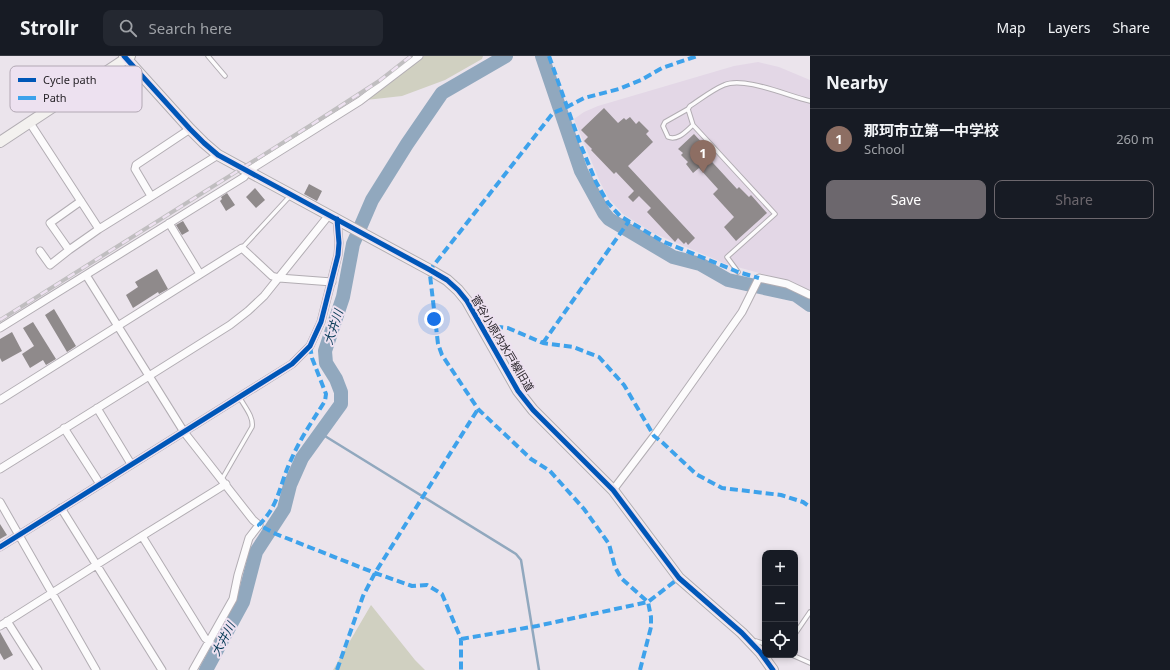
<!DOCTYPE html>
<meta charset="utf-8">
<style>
body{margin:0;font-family:"Noto Sans","Noto Sans JP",sans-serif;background:#242831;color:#f1f3f6}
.controls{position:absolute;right:12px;bottom:12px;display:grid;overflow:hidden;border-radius:8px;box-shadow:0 2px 6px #0003}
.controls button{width:36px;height:36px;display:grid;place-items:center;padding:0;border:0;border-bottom:1px solid #363941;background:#171b24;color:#f1f3f6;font:20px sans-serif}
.you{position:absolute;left:434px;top:263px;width:14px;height:14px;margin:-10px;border:3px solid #fff;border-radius:50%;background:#1a73e8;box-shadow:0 0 0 6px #1a73e833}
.badge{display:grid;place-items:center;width:26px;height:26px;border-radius:50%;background:#6c676d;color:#fff;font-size:13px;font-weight:700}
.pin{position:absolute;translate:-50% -33px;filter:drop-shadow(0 1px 2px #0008)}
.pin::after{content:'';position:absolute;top:21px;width:14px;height:12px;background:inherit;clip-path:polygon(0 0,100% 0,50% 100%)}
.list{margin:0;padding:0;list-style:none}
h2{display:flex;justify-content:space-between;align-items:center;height:52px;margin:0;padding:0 16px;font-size:17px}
h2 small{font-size:13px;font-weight:400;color:#9ea1a6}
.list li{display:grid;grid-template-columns:26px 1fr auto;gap:12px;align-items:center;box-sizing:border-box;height:60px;padding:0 16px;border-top:1px solid #363941}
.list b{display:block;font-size:15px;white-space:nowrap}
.list p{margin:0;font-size:13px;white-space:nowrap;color:#9ea1a6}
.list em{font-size:13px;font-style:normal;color:#9ea1a6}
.actions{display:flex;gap:8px;padding:12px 16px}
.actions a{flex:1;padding:9px 0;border:1px solid #6c676d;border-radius:8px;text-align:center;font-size:14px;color:#6c676d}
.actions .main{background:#6c676d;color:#fff}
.icon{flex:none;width:22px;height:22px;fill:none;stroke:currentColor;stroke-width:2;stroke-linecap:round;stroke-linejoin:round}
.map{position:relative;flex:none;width:810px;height:614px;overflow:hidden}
header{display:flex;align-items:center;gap:24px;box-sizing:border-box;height:56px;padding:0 20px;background:#171b24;border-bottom:1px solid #363941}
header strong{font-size:19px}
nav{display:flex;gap:22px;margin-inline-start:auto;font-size:14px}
.search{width:280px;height:36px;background:#242831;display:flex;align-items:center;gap:10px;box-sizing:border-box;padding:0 14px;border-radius:8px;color:#9ea1a6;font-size:15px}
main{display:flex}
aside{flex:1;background:#171b24}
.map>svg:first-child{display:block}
</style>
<header>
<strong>Strollr</strong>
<div class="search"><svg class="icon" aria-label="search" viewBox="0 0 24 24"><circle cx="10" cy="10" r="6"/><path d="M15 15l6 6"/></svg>Search here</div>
<nav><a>Map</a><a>Layers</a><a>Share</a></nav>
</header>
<main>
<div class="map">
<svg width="810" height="614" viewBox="0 0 810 614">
<rect width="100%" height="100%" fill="#ebe4ec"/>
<path fill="#e3d7e6" d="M758,6L779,11L810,24V235L793,226L726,208L653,177L623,158L609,143L600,126L574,63L584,56L598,50L734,10Z"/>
<path fill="#d0d0c1" d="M424,0H483L482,3L445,24L402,40L366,44Z
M371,549L415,604L425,614H333Z"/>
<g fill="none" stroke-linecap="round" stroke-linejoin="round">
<path stroke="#91a8be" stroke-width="2.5" d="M320,377L516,498L521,504L539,614"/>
<path stroke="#91a8be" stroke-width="14" d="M542,0L581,115L604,157L609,163L673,201L700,208L728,224L796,239L810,249
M206,614L243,546L256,496L284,453L290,429L302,402L341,348V336L336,323L326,307L325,295L343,241L353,188L372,144L407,88L442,37L506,0"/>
</g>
<path fill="#8f8a8b" d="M604,52L618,67L624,62L626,64L630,61L636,68L639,65L649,75L646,78L653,86L628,110L695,182L688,189L686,186L684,188L678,182L675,186L647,156L651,152L639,140L633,146L628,141L634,135L616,116L614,118L591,94L592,93L584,85L588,81L581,74Z
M694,78L706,91L702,95L737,133L739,131L749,141L751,139L767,157L736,185L724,171L734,161L713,138L718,133L699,112L693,117L686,108L688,106L681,99L683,97L678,93Z
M309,128L322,135L317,145L304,138Z
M255,132L265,144L256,152L246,141Z
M227,137L235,149L226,155L220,145L222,143L221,141Z
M183,165L189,175L182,179L176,169Z
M157,213L168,233L159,238L158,236L133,252L126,239L138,231L135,226Z
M54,253L76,290L67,296L45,259Z
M33,266L56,303L46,309L43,304L30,312L22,298L34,290L23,272Z
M12,276L22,295L2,306L0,302V283Z
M0,468L7,479L0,483Z
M0,576L13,599L4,604L0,597Z"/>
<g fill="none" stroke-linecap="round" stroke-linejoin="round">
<g stroke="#b2adb3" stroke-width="5.5">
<path id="lane" d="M208,0L225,20
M688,53L665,66L663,70L668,81C678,85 686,75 693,69
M242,192L290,140
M738,216L727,201L775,158L693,69L688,53L690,50C701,43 712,34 724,29C744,20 788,40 810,45
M222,423L252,371C254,361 244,350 240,342
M795,578L810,556
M754,586L756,585L765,588
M792,599L810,607"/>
</g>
<g stroke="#b2adb3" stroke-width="9">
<path id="street" d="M30,67L99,173
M151,140L135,113L136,109L190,73
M81,145L50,167L69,194L99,173L218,99
M169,167L200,218
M40,195L50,209L69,194
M86,219L184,376L253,464L259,469L249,482L238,519L233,543L193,614
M0,272L244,121L248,115L360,45L419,0
M0,344L242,192L272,220L279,222L332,226
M97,352L131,408
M64,372L100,428
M0,413L149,320L230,269L248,255L264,240L329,159
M613,434L654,380L742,256L759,222L787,228L810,239
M0,446L96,614
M61,452L162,614
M142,480L205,582L210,586
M0,491L292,308L310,290L321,266L338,199L339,187L337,163
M7,565L38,614
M0,570L142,480L226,428"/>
</g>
<g stroke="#b2adb3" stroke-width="12">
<path id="secondary" d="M124,0L190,73L204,87L218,99L430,214L447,224L458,234L467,245L518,335L533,354L613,434L679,522L742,577L760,596L773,614
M0,86L130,0"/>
</g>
<use href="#lane" stroke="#fcfbfc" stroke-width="3.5"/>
<use href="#street" stroke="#fcfbfc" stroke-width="7"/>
<use href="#secondary" stroke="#f3f1ef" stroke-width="10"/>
<g stroke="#c0bec0" stroke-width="4">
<path id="rail" d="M0,264L311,69L379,25L411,0"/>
</g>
<use href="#rail" stroke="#ede1f0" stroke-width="2.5" stroke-dasharray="8" stroke-linecap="butt"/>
<path stroke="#3ea2eb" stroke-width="4" stroke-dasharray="8 4" stroke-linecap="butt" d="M549,0L581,90L596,126L608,147L620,160L662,185L738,216L759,222
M485,275L491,270L508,272L543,287L573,291L599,301L624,329L654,380L663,387L696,418L722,432L781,439L803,446L810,451
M543,287L629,165
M310,290L312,302L326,338L325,345C313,364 300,383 291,404C279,429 280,448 259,469L276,478L375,517L412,530L427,529L442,538L461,583V614
M461,583L537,570L648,546L679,522
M337,614L363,540L375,517L478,353
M640,614L651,571V561L648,546L621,522L615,511L609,488L584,453L550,415L531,403L478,353L442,299L438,288L430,219V214L553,57L567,51L584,42L619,33L641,24L662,12L697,0"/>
<g stroke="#ede1f0" stroke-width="8">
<path id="cycleway" d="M124,0L190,73L204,87L218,99L430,214L447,224L458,234L467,245L518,335L533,354L613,434L679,522L742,577L760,596L773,614
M0,491L292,308L310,290L321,266L338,199L339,187L337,163"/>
</g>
<use href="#cycleway" stroke="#0057b8" stroke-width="5"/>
</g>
<g text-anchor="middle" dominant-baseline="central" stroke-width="4" stroke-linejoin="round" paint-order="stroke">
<g font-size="11" fill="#282429" stroke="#ede1f0">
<text transform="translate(503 287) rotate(59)">菅谷小原内水戸線旧道</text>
</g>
<g font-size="12" font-style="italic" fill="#063955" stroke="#ede1f0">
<text transform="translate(333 271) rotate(-72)">大井川</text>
<text transform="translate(223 583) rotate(-62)">大井川</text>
</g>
</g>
<rect x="10" y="10" width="132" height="46" rx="6" fill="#ede1f0" stroke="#b2a8b4" stroke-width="1"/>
<rect x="18" y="22" width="18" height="4" fill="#0057b8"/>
<rect x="18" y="40" width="18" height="4" fill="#3ea2eb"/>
<g font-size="11" fill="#282429">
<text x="43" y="28">Cycle path</text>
<text x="43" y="46">Path</text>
</g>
</svg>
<div class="controls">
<button>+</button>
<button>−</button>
<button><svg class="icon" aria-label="locate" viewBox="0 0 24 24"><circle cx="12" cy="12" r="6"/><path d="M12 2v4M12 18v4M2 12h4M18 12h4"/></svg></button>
</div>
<div class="you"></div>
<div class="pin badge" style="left:703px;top:117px;background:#8d6e63">1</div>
</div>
<aside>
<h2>Nearby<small></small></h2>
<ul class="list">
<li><span class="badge" style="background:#8d6e63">1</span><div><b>那珂市立第一中学校</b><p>School</p></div><em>260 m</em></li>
</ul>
<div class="actions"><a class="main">Save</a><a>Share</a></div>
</aside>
</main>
